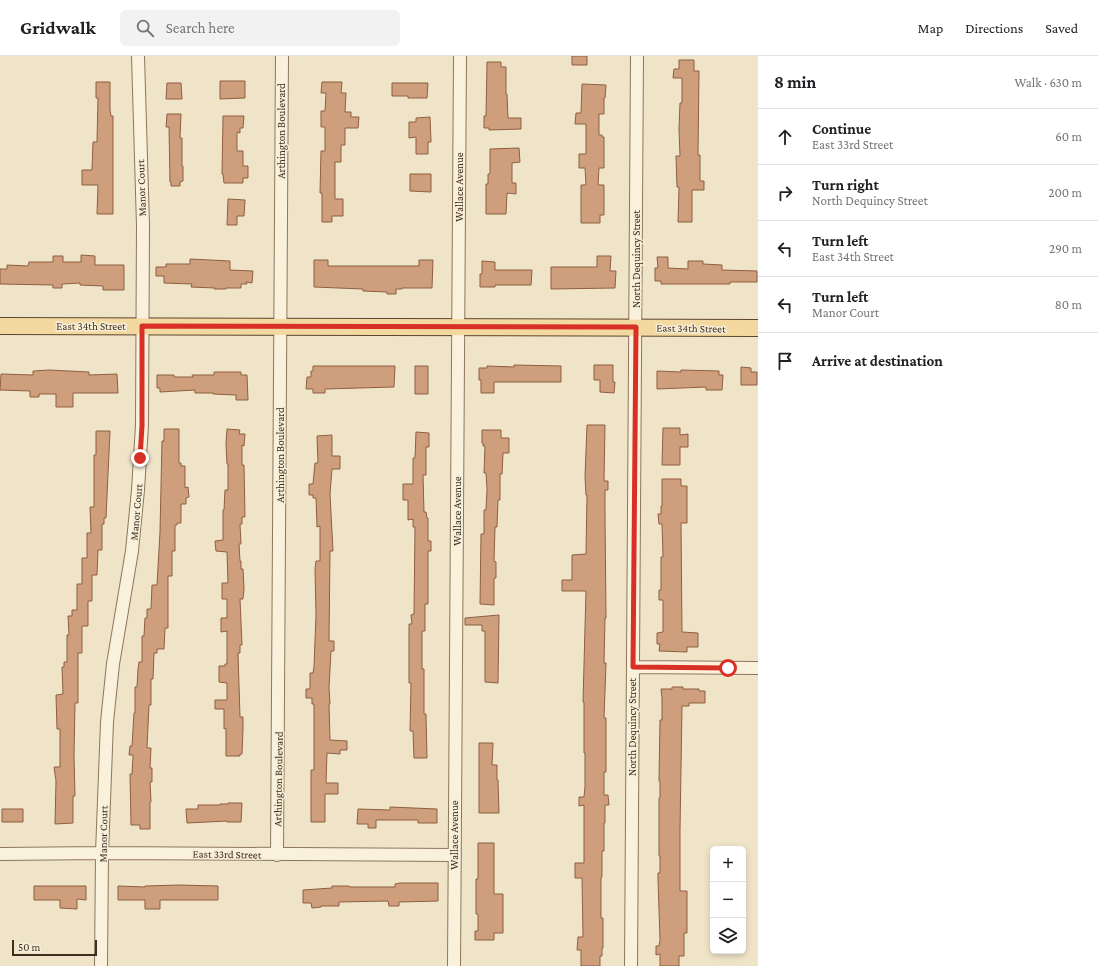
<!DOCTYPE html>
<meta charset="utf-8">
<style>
body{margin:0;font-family:"Crimson Pro",serif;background:#f2f2f2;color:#202124}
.controls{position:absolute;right:12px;bottom:12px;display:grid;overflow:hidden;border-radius:6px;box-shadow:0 2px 6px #0003}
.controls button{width:36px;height:36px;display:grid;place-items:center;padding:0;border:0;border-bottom:1px solid #e0e0e0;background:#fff;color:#202124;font:20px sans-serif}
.scale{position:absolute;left:12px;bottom:10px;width:85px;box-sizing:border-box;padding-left:4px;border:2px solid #3d2e20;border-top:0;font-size:11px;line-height:14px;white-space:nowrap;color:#3d2e20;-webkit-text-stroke:3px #f7eed8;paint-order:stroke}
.stop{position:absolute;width:12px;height:12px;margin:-9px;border:3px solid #d93025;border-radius:50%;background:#fff}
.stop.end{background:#d93025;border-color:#fff;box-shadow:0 1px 4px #0008}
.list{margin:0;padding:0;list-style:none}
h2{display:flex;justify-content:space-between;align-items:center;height:52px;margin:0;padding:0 16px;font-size:17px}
h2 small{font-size:13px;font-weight:400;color:#757577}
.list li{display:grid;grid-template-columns:26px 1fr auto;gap:12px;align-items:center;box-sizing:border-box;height:56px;padding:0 16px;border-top:1px solid #e0e0e0}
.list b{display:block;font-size:15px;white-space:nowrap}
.list p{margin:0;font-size:13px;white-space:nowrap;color:#757577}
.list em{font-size:13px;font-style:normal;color:#757577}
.icon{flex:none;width:22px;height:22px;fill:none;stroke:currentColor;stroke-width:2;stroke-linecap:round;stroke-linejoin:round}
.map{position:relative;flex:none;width:758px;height:910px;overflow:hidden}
header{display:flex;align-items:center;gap:24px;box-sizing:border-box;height:56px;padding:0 20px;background:#fff;border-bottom:1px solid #e0e0e0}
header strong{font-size:19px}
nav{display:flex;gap:22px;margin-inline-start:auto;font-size:14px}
.search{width:280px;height:36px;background:#f2f2f2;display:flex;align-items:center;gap:10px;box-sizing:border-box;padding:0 14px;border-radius:6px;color:#757577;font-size:15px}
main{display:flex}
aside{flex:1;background:#fff}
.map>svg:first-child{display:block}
</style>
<header>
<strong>Gridwalk</strong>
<div class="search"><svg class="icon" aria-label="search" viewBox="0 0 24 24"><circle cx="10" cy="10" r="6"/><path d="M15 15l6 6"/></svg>Search here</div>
<nav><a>Map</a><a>Directions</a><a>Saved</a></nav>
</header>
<main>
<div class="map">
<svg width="758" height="910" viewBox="0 0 758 910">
<rect width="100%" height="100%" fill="#f0e4c8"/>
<path fill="#cf9f7d" stroke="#8d5f41" d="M572,0H587V9H572Z
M679,4H694V15H699L698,99H700V125H704V134H692V166H678L679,131H677L676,100H680L679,73L680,47H682V22H673L674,13H679Z
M487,6H501V11H506V38H507L508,62H521V73L489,74V72H484V60H486Z
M220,25H245V42L220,43Z
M96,26H110V54L111,60H113V158H97L98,129H82V114H92L93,86H97L98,42H96Z
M322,26H342L341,37H346L345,56H351V61H359L358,72H345V89H341V106H335V143H343V160H332V166H322V137H320L321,95H325V71H321V55H325L326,37H321Z
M167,27H181L182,43H166Z
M392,27H428L427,42H408V40H392Z
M582,28L606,29L605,42H604V58H599V79H602V81H604V112H599L598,129H604V159H600V167H581V129H586L585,112H579V98H586V68H575L576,57H581Z
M167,58H181L180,82H182V110H183V125L180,126V130H171V126H170L169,71H166Z
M223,60H244L243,72H240V77L237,76V95H243V110H248V122H243V127H224L223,118H222Z
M430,61L431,86H428V98H416V81L409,82V66H416V62Z
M519,92L520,106L512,107V127H516V138L507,137L506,158H486V128H488V118H490V93Z
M410,118H431V136L410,135Z
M228,143L245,144L244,160H237V169H227Z
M81,199L95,200V209H124V234H103V230L80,229V227L62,228V232H53V229L0,228V213H7V209L28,210L29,206H53V200H63V206H81Z
M597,200H611L610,215H616L615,232L551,233V211H597Z
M657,201H668V212L688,213V205H703V208L722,209V214L757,215V226H730V228H661V225H655V212H658Z
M190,203L230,205V214L253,215L252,227L246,226L247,228H241V232H226V233H214L215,232L191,231L192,228L164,227V220H156V211H166V208H190Z
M314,204H328V210H419V204H433L432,232H402V233H396V238H387V236L363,235V233L314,231Z
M482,205L495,206V214H532L531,229H495V231H480V218H482Z
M514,309L561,310V326H494V337H481V324H479V312H487V310L514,311Z
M594,309H613V326H615L614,337L600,336V324H594Z
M313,310H395L394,331L325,333V337H313V333H306L307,321H311V315H313Z
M415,310H428V338H415Z
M741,311L751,312V316H757V329H741Z
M49,314L89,316V319L117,318L118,337H73V351H56V338H39V341H30V335L0,334L1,318L33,319V315Z
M681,314L719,315V319H723L722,334H706V331L657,333V315L681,316Z
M214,316H241V319H247L248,344H236V339L213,338V337H195V334L160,336V332H157V319H174V321H193L192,319H214Z
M587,369H605L604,425H608V434H605V459L606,562H605L604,607H606L604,662H606V716H604V739H608L609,749H605V767H604V795H602V821H601V862H603V892H602V900H600V910H581V894H577L578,881H583L582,822H575V807H584V749L579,750V741H584L585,731V697H584V646H583L586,535H562V524H572V499L586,498L587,439H586L585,421Z
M663,372H680V379L688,378V391H680V409H662Z
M164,373H179V407H181V410H185V432L188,431L189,441L186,442V448H181V467H177V469H175V495H172V520H168V572H165L164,593H157V597H154L153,623H151V649H149L147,692H151L150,712H152V726H150L151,746H150V773H140V769H131L130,718H132L133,700V699H129L130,690H132L134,657H135V631H137L138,613L139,606H142V580H144L145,562H147V553H151L152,529H157L160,476L162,385H164Z
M227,373L240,374L239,378H245L244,390L242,389V409H244L245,461H242V468H240L241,488H239L240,505H241V513H243L244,533L243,543H240L242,589H240V597H238L240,661H243V673L242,698H240V700H226V672L224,673V653H215V644H227V627L219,626V610H225V608H227V575L221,576V562H227V543H222V527H228L227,496L216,495L215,485L223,484V454H224L225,434H228V408H227L226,388Z
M482,374H501V382H509V397H503L502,418H500V444H498L497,471H495L494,505L496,506V522H494V549L480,548L481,478H484V454H486L487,433L486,417H484L485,390H483V387H482Z
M96,375H110L106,462H104V468H102V494H98L97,519H92V545H88V570H82V597H78V647H75L74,699L75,740H73V767L55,768L56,725L54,711H60V673H57L56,639L63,638L62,611H64V606H67V579H69L68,560H72V554H77V528H82V502H87V477H91L90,451H94V399H96Z
M416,376L429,377V391H426V419H423L424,456H426L427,462H428V485H431V495H428V548H425V575H422V613H424V658H426L427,702H414L413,675H410L411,627H409V568H412L411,559L414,558L415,471H413V463L408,464V444H403V428H413V402H415Z
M332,379V400H340V413H332L330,438L333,495H330L329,585H334V595H331L329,631L330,648H329L330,684L347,685V694H340V698L327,697L326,727H338V738H325V766H311V714H314V648H312V642H306V633H310V617H313L314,611L316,559L315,513L316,505H320V470L317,471L316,442H313V439H309V428H313L315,407H318L317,380Z
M662,423H681V430H687V467H681L682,576L698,577V591H687V596L659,595L660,588H657V577L663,576V544H659V534H661V501H663L662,468H659L658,458H661V450H662Z
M499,559L498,627L485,626V575H482V569H465V562Z
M672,631H683V633H699V635H705V647H689V650H682L680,774V835H687V877H684V900H679V910H660V898L656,899V890H659L660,884L658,823V817H660V800H659V742H660V725H659L660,664H662V642L661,633H672Z
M479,687H493L492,709H497V724H498L499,757H479Z
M228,747H242L241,766H227V765L187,767L186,753H198V749H220V748H228Z
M390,751L437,753V767H418V764H376V772H368V768H357L358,753L390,754Z
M2,753H23V766H2Z
M478,787H494V838H503V877H494V884H475V875H478V858H476V823H478Z
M400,827H438V845L399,846V850H389L388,845L339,846V850H321V851L312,852L311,847H303V834L332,832V830H349L350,831H395V828Z
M179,829L218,830V844H160V853H145V844H118V830L145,831V830Z
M34,830H86V844L77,843V853L60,852V844H34Z"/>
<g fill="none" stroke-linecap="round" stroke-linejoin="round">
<g stroke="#8d765c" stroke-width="14">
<path id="minor" d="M633,611L758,612
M0,798L102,797L454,799
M277,799L282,0
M101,910L102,797L107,666L113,608L132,495L138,434L142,369L143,170L138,0
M454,910L460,0
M631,910L637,0"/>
</g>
<g stroke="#5b4430" stroke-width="18">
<path id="major" d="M0,270L758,272"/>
</g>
<use href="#minor" stroke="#faf1dc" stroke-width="12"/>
<use href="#major" stroke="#f3d9a0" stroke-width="16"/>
</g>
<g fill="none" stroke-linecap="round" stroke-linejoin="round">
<path stroke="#d93025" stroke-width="5" d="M140,402L142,370V270L636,271L633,611L728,612"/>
</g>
<g text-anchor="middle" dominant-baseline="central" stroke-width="3" stroke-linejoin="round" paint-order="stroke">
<g font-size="11" fill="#3d2e20" stroke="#f7eed8">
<text transform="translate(281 75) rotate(-90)">Arthington Boulevard</text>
<text transform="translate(459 131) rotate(-90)">Wallace Avenue</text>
<text transform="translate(141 132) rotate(-92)">Manor Court</text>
<text transform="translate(636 203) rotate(-90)">North Dequincy Street</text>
<text x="91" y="270">East 34th Street</text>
<text transform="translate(691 272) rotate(1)">East 34th Street</text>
<text transform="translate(280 399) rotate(-90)">Arthington Boulevard</text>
<text transform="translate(457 455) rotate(-90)">Wallace Avenue</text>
<text transform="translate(136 456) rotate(-85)">Manor Court</text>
<text transform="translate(632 671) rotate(-90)">North Dequincy Street</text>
<text transform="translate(278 723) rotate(-89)">Arthington Boulevard</text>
<text transform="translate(103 778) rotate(-89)">Manor Court</text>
<text transform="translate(454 779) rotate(-90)">Wallace Avenue</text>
<text transform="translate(227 798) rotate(1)">East 33rd Street</text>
</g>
</g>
</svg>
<div class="controls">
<button>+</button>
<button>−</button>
<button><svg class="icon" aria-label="layers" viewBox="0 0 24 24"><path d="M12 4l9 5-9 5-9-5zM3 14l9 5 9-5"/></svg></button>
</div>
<div class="scale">50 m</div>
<div class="stop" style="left:728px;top:612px"></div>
<div class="stop end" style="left:140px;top:402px"></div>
</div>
<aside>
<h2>8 min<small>Walk · 630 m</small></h2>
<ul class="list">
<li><svg class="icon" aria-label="ahead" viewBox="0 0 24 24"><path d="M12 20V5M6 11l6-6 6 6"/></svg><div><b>Continue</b><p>East 33rd Street</p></div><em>60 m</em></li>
<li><svg class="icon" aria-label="right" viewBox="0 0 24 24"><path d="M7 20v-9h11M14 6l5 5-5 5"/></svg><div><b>Turn right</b><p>North Dequincy Street</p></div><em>200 m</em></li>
<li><svg class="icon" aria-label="left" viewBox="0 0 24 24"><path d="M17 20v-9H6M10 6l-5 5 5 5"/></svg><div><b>Turn left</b><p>East 34th Street</p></div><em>290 m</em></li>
<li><svg class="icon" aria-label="left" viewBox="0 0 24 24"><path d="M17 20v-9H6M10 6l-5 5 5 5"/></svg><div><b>Turn left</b><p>Manor Court</p></div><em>80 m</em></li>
<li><svg class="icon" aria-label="arrive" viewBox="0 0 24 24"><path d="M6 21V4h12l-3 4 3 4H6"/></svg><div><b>Arrive at destination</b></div></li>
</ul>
</aside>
</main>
